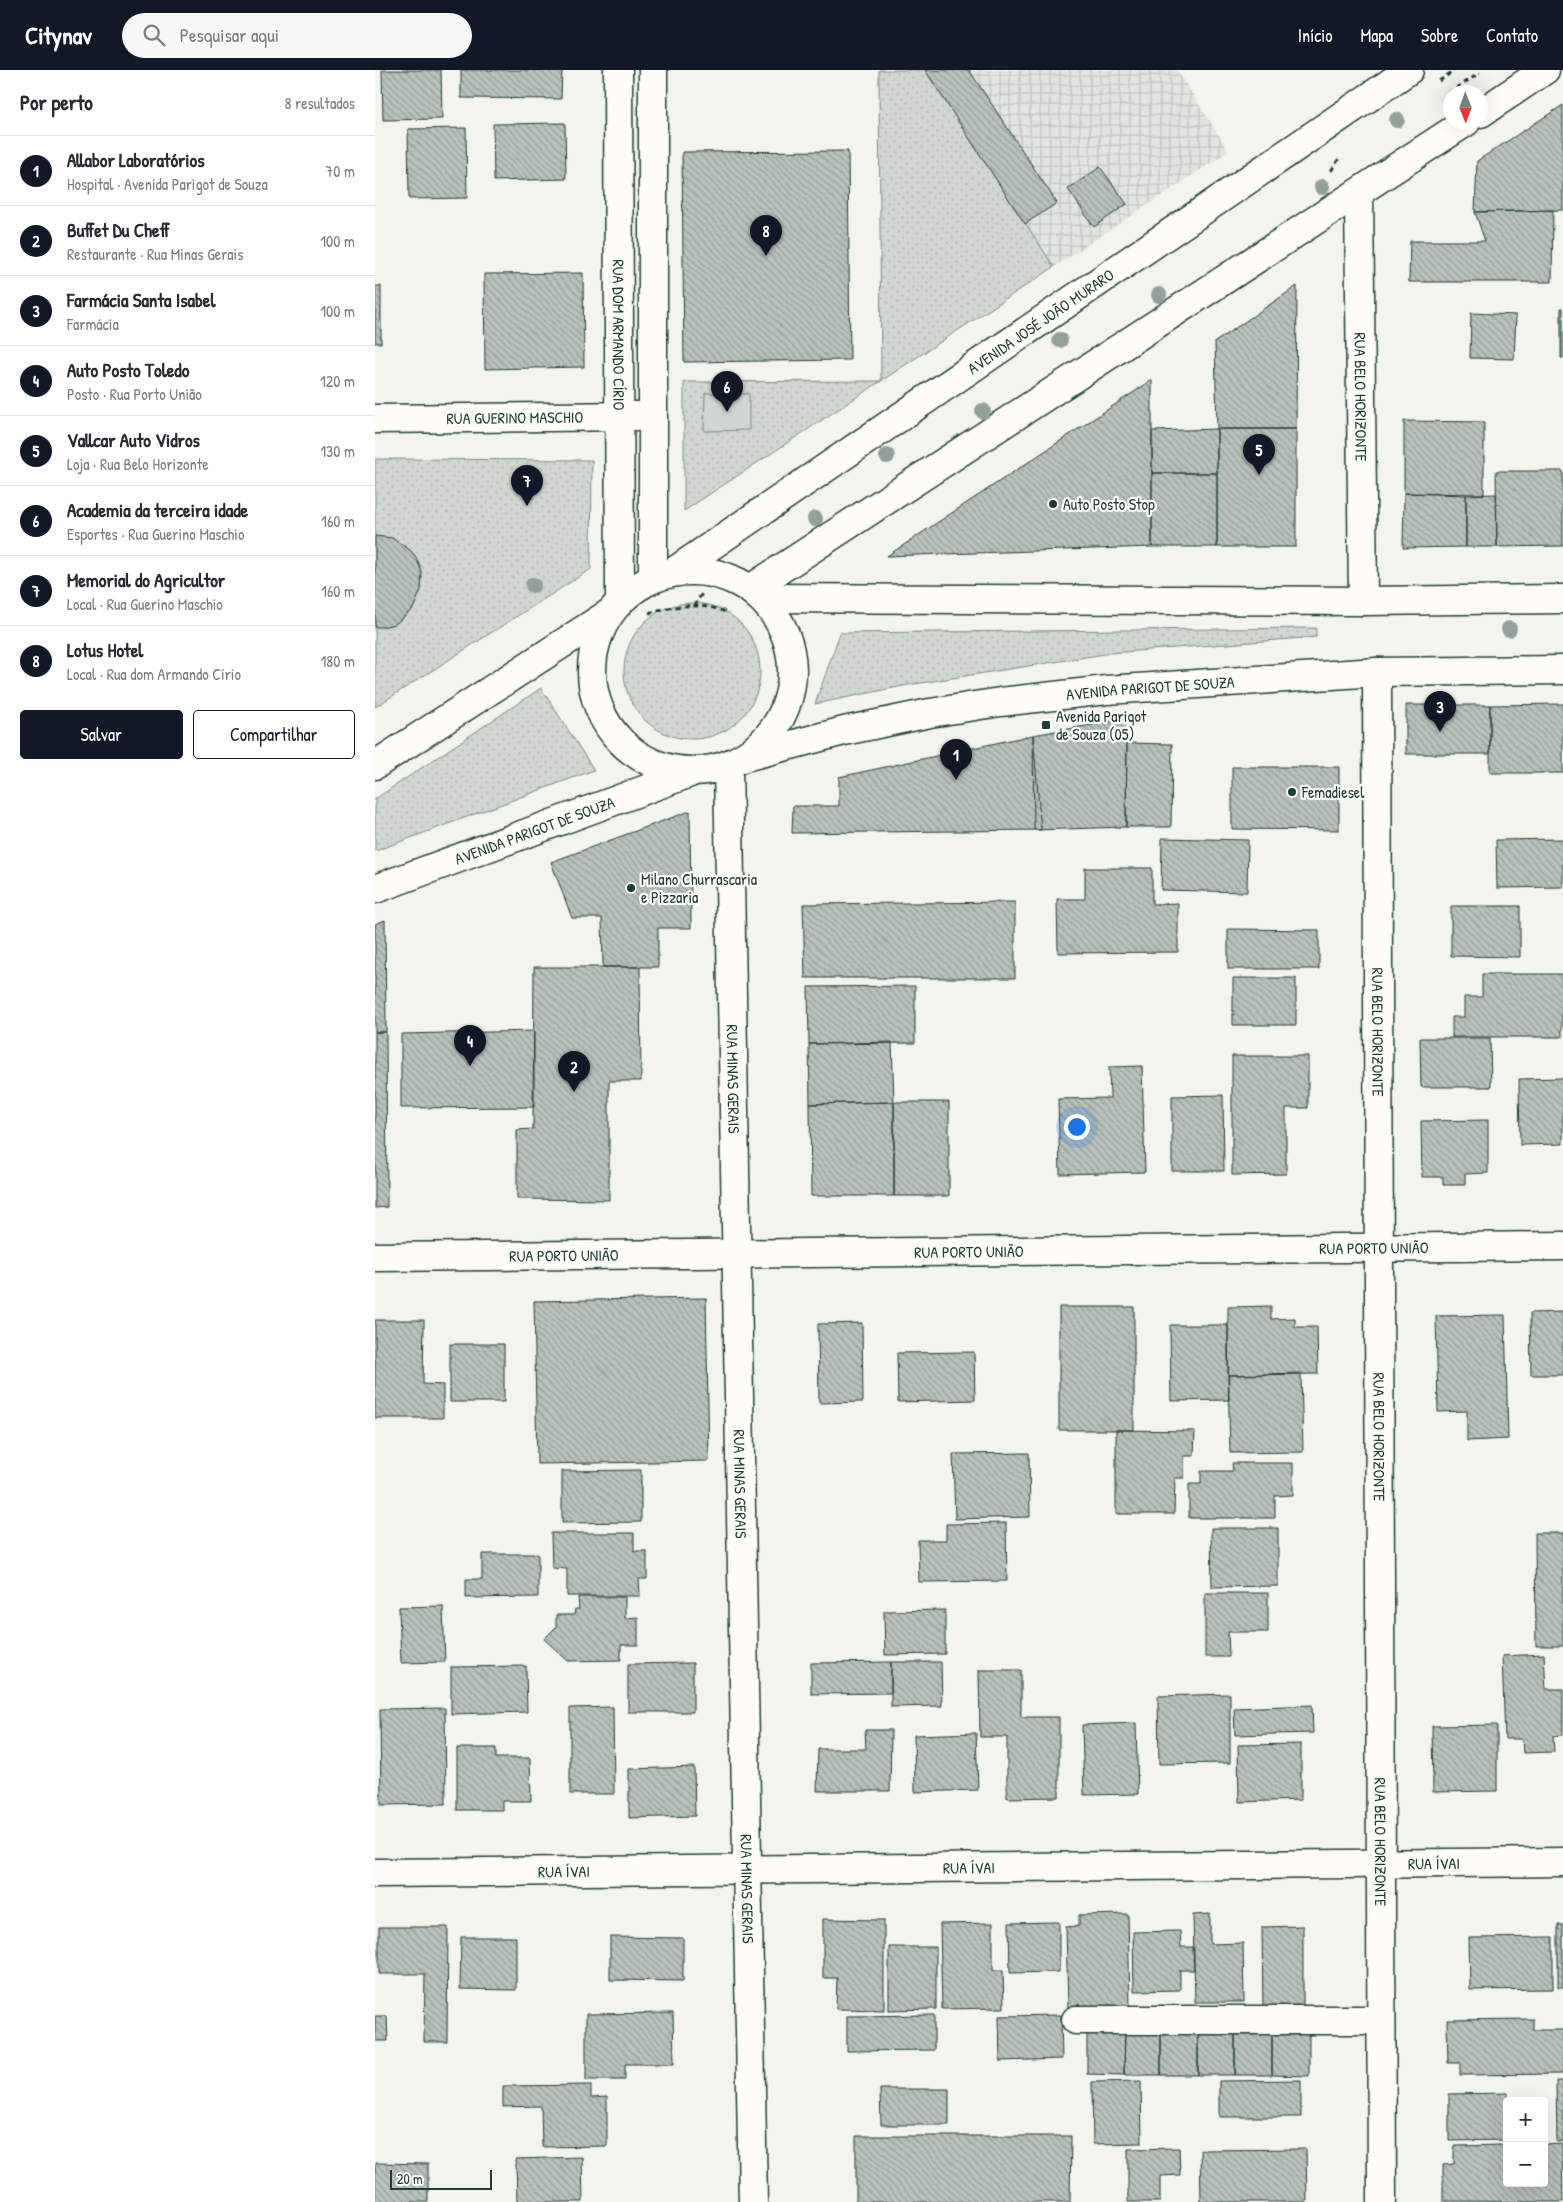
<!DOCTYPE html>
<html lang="pt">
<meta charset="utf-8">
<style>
body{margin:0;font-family:"Patrick Hand",sans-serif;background:#f7f7f7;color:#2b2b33}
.controls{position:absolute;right:15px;bottom:15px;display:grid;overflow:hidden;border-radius:5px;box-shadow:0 5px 20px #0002}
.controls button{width:45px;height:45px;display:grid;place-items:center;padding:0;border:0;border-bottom:1px solid #e1e1e2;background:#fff;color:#2b2b33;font:25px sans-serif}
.compass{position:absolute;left:1068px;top:15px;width:45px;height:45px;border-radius:50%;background:#fff;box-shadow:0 5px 20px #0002;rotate:179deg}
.scale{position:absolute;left:15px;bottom:12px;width:102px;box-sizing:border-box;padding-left:5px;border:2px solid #1f3d34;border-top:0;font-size:14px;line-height:18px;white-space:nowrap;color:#1f3d34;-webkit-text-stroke:4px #fdfcf7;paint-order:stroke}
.you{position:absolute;left:701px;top:1056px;width:18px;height:18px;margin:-12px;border:4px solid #fff;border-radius:50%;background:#1a73e8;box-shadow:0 0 0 8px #1a73e833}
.badge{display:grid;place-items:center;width:32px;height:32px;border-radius:50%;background:#111827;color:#fff;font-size:16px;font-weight:700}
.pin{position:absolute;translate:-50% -41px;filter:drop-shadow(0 1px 2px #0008)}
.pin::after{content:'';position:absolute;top:26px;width:18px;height:15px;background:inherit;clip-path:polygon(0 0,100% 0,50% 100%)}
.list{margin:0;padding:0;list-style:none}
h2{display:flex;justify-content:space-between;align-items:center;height:65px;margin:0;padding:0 20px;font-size:21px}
h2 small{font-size:16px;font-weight:400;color:#7c7c81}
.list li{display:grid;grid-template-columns:32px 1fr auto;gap:15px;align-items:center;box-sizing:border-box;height:70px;padding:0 20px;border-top:1px solid #e1e1e2}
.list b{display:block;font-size:19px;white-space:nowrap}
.list p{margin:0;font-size:16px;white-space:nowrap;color:#7c7c81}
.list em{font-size:16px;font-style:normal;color:#7c7c81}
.actions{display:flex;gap:10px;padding:15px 20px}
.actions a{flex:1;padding:11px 0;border:1px solid #111827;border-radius:5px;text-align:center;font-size:18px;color:#111827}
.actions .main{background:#111827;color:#fff}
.icon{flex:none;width:28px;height:28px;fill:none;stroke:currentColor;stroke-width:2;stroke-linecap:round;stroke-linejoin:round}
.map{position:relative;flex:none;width:1188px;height:2132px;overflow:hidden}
header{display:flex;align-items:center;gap:30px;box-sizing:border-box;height:70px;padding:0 25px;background:#111827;color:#fff}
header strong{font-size:24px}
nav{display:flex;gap:28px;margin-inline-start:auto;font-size:18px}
.search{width:350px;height:45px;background:#f7f7f7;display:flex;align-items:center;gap:12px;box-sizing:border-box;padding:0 18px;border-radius:28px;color:#7c7c81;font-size:19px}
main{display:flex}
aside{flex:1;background:#fff}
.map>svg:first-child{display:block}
</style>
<header>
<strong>Citynav</strong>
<div class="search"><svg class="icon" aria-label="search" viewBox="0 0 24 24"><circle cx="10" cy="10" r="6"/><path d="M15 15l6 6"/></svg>Pesquisar aqui</div>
<nav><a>Início</a><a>Mapa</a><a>Sobre</a><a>Contato</a></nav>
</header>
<main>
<aside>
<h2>Por perto<small>8 resultados</small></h2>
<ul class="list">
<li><span class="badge">1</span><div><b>Allabor Laboratórios</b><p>Hospital · Avenida Parigot de Souza</p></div><em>70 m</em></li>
<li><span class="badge">2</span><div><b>Buffet Du Cheff</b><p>Restaurante · Rua Minas Gerais</p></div><em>100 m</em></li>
<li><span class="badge">3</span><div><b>Farmácia Santa Isabel</b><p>Farmácia</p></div><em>100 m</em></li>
<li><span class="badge">4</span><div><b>Auto Posto Toledo</b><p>Posto · Rua Porto União</p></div><em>120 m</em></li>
<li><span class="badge">5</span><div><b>Vallcar Auto Vidros</b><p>Loja · Rua Belo Horizonte</p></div><em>130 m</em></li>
<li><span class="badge">6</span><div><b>Academia da terceira idade</b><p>Esportes · Rua Guerino Maschio</p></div><em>160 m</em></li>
<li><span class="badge">7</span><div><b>Memorial do Agricultor</b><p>Local · Rua Guerino Maschio</p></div><em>160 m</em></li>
<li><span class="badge">8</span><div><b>Lotus Hotel</b><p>Local · Rua dom Armando Círio</p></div><em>180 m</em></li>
</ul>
<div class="actions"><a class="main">Salvar</a><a>Compartilhar</a></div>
</aside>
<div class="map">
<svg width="1188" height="2132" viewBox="0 0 1188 2132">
<defs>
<pattern id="industrial-grid" width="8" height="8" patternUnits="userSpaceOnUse" patternTransform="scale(1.25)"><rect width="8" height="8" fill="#e2e5df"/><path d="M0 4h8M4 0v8" fill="none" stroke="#c1c5c0"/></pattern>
<pattern id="green-dots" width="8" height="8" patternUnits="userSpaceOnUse" patternTransform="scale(1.25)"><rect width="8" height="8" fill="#d1d6d1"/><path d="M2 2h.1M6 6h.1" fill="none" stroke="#b3b9b4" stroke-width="1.8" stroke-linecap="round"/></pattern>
<pattern id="building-back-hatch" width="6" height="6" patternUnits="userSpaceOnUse" patternTransform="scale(1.25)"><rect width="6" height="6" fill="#b9c1bb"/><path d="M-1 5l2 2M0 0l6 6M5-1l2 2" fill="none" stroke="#969e99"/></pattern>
</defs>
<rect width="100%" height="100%" fill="#f4f4ef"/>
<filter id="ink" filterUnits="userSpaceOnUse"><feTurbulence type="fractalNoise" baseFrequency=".02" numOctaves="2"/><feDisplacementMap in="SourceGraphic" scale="10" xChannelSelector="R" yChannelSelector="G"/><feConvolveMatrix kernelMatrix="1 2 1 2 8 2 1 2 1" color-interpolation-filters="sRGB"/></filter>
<g filter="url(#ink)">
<path fill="url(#industrial-grid)" d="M550,0H802L854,81L679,197Z"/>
<path fill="url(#green-dots)" stroke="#788a82" d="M504,0H551L679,197L309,441V312L506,311Z
M0,389L217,390L216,499L0,637Z
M249 601a68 68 0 1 1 136 0a68 68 0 1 1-136 0Z
M941,558V567L736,583L533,615L440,634L465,563Z
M166,618L219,700L0,781V729Z"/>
<path fill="#d1d6d1" stroke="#788a82" d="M330,323L374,324V360L329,361Z"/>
<path fill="url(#building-back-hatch)" stroke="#1f3d34" d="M7,0H66L67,49L8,50Z
M86,0H187L186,29L86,28Z
M550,0H594L682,133L650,154Z
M1188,35V140L1100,142L1102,91Z
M190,53L191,109L119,111L118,54Z
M91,58L92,128L34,129L33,59Z
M473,81L475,290L309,292L307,82Z
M725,97L752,134L719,157L693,119Z
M1178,140L1177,212H1034L1035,171H1110L1100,142Z
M208,203L209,297L110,299L109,204Z
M0,216H6V273H0Z
M922,216L921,359H842L840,272Z
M1186,238H1188V288H1186Z
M1096,243L1141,245L1139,289L1095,288Z
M777,310V477L512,486Z
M1029,351L1109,352V424L1029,423Z
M842,359H921V477H842Z
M842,359V403H777V361Z
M1121,401H1188V476L1122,477Z
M777,403H842V477H777Z
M1029,423L1091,425V477L1028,478Z
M1121,424L1122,477H1091V425Z
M0,466L17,468L35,480L41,487L47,502L46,520L38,539L20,554L7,557H0Z
M1188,634V703H1115V635Z
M1031,635H1115V684H1031Z
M752,649L751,757L659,760L658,665Z
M658,665L666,760L417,763L418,736H464V707Z
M752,673L797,674L796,757H751Z
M857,697H964V760L857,759Z
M315,741L316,858H283V897H228L227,848H197L176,792Z
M787,768L873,770L872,822L786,820Z
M1188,769V817L1122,818L1121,770Z
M710,798H777V834L803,833V882L683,883L682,829H710Z
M640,832V908H430L428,834Z
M1076,836H1145V887L1076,886Z
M10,850L11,962H0V854Z
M853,859L944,860V899H853Z
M159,897H265L266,1011H234V1130L142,1129V1060L158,1059Z
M1107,904H1187V967H1077V947H1089V927H1107Z
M858,908H921V955H858Z
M540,916V973L434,974L433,917Z
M159,961V1037L26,1038V964Z
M0,962H11L12,1137L0,1138Z
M1045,968H1115L1116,1017H1046Z
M517,972L519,1032L435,1034L434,974Z
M857,986H933V1038H911V1104L857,1105Z
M767,996L770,1102L685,1104L683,1029L735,1028L734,997Z
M1188,1008V1074L1145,1075L1144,1009Z
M848,1025L849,1101H797V1026Z
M519,1032H574V1126H519Z
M519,1032V1126H436L435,1034Z
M1113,1050V1103L1090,1104V1115H1068V1107H1047L1046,1051Z
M331,1228L334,1391L162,1394L159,1231Z
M896,1236V1249L920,1248V1257H942L943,1304L853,1305V1237Z
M684,1237H759V1360H684Z
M1188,1242V1305H1156L1155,1243Z
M1130,1245L1133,1369L1092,1371V1341L1063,1342L1061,1246Z
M0,1250H49L48,1314L68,1315V1348H0Z
M487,1253L488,1332L444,1333L443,1254Z
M795,1255H853L854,1330L796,1331Z
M75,1274H129V1332H75Z
M599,1282L600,1330L523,1332L522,1283Z
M926,1303L928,1382L855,1383L853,1305Z
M741,1360L820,1361L819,1386H809V1408H800L799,1444H741Z
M654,1383L655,1447L580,1449L578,1384Z
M857,1393H918V1425L900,1426V1448H814V1414H826V1401H858Z
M266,1400V1452L187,1453V1401Z
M631,1453L632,1511L544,1512L543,1470H571V1454Z
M836,1458H903V1516L837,1517Z
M176,1463H259V1481H272V1509H264L265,1526H192V1499L177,1498Z
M1160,1463H1188V1576H1161Z
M107,1484H163V1527L91,1528V1509H107Z
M830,1523H893V1562H853L854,1587H830Z
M203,1527H250V1548L263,1547V1575H246V1590L193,1591L169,1569L181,1557V1545H199L200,1539H204Z
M68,1536L70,1592L26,1593L24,1537Z
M570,1540V1584L510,1585L509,1541Z
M1169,1584L1171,1619H1188V1665L1178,1666L1179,1682L1148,1683L1147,1669H1130L1127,1586Z
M516,1592H566L567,1636L516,1637Z
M516,1592V1623L436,1624V1593Z
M318,1593V1642H253V1594Z
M151,1596L152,1642L76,1644V1597Z
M604,1600H646V1647H684V1727L632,1728V1667H605Z
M855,1624V1693L784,1694L783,1626Z
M937,1635L938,1663L860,1665L859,1638Z
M238,1637L239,1724H195V1638Z
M70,1638L71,1734L6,1735L5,1639Z
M761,1653L763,1724L709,1725L707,1655Z
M1122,1655V1721L1058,1722L1057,1656Z
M490,1660H516L515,1721H442L443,1679H491Z
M601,1663L603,1720L540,1722L539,1665Z
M926,1674V1730L864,1732L863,1675Z
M82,1678H121V1688H155L156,1731H127V1740H82Z
M319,1697L320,1746L254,1748V1699Z
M753,1844L755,1937L693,1939L691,1857L704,1856V1845Z
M835,1844V1874L868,1873L869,1932H820L818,1845Z
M448,1849L509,1850V1940L461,1939L462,1908H448Z
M684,1852V1902L635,1903L634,1853Z
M618,1853V1900H628L629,1938L567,1939L565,1854Z
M1183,1855H1188V1917H1183Z
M928,1856V1940L888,1941L887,1857Z
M4,1857H73L72,1972H49L50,1904H4Z
M805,1861L806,1877H818L819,1900H805V1920L759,1921L758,1862Z
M86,1867H141V1920L85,1919Z
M235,1867L308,1868V1911L235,1910Z
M1178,1867V1919L1095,1920L1094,1868Z
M514,1877H561V1939L514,1940Z
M298,1943L299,1994H250V2010H211V1944Z
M559,1945V1980L472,1981V1946Z
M686,1945L687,1989L625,1991L624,1946Z
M0,1946H12L13,1971H0Z
M1158,1949V1960H1188V2004L1085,2005V1993H1073L1072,1950Z
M712,1958H750L749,2005L712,2004Z
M750,1958H786V2005H749Z
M786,1958H823V2005H786Z
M823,1958H860V2005H823Z
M860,1958L897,1959V2005H860Z
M934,1958V2006L897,2005V1959Z
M926,2010V2047H844V2011Z
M766,2011L767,2073L718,2074L717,2012Z
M1181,2011H1188V2071L1182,2072Z
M216,2015V2028L232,2027V2076L167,2077L166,2036L128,2037V2016Z
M505,2019H574V2055H506Z
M1133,2023L1132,2070L1074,2071V2024Z
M481,2066H696L695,2132H481Z
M1187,2074L1188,2132L1068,2131V2095L1079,2094V2076L1132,2075V2113H1169V2075Z
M804,2078L805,2105L785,2106V2132H753V2079Z
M931,2079L932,2132H826L825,2080Z
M207,2087L208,2132H142L141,2089Z
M0,2093L53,2094V2132H0Z"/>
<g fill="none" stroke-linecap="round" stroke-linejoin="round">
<g stroke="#1f3d34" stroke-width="31">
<g id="minor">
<path id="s1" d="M243,0L245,530"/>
<path d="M278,0V507"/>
<path id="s2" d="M984,123L988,531"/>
<path id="s3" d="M0,349L262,346"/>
<path id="s4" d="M1002,602L1007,2132"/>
<path id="s5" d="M353,695L378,2132"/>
<path id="s6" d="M0,1187L1188,1176"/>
<path id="s7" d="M0,1803L1188,1792"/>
<path d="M701,1950H1006"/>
</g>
</g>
<g stroke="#1f3d34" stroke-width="31">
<g id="major">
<path d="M1106,43L1170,0"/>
<circle cx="317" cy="601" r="100"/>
<path id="s8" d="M298,502L1034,0"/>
<path d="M375,519L1091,52"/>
<path d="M387,528L988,531L1188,529"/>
<path id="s9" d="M370,687L469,661L555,643L625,632L732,620L1002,602L1188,600"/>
<path d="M0,695L233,544"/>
<path id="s10" d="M0,819L315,703"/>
</g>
</g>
<path stroke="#1f3d34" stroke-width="3" stroke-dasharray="5 4" stroke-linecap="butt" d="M1064,11L1080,0
M1074,23L1105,3
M956,101L965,87
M319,536L328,522
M274,543C298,535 329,532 353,543"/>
<use href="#minor" stroke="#fdfcf7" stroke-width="28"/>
<use href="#major" stroke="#fdfcf7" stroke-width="28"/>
</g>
<g fill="#93a099">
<circle cx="1022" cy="50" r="8"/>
<circle cx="947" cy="117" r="8"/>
<circle cx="784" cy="225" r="8"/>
<circle cx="685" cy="270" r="8"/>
<circle cx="608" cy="341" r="8"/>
<circle cx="512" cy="386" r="8"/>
<circle cx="440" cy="449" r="8"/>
<circle cx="158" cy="515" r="8"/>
<circle cx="1134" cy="559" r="8"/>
</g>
</g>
<g fill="#1f3d34" stroke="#fdfcf7" stroke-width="2">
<circle cx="678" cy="434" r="5"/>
<rect x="666" y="650" width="10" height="10" rx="2.5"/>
<circle cx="917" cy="722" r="5"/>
<circle cx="256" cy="818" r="5"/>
</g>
<g text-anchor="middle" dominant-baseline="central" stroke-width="4.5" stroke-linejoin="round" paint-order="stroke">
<g font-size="16" fill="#1f3d34" stroke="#fdfcf7">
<text stroke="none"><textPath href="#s8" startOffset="445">AVENIDA JOSÉ JOÃO MURARO</textPath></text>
<text stroke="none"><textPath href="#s1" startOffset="265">RUA DOM ARMANDO CÍRIO</textPath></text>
<text stroke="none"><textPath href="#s2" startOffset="204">RUA BELO HORIZONTE</textPath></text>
<text stroke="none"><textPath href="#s3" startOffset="140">RUA GUERINO MASCHIO</textPath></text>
<text stroke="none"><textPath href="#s9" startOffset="412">AVENIDA PARIGOT DE SOUZA</textPath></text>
<text stroke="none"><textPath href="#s10" startOffset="170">AVENIDA PARIGOT DE SOUZA</textPath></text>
<text stroke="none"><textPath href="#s4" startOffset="360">RUA BELO HORIZONTE</textPath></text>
<text stroke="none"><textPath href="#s5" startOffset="314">RUA MINAS GERAIS</textPath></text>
<text stroke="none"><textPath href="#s6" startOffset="999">RUA PORTO UNIÃO</textPath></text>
<text stroke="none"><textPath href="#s6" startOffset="594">RUA PORTO UNIÃO</textPath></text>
<text stroke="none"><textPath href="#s6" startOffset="189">RUA PORTO UNIÃO</textPath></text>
<text stroke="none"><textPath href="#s4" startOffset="765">RUA BELO HORIZONTE</textPath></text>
<text stroke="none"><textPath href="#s5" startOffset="719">RUA MINAS GERAIS</textPath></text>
<text stroke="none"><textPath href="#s4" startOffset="1170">RUA BELO HORIZONTE</textPath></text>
<text stroke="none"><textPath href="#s7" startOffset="1059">RUA ÍVAI</textPath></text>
<text stroke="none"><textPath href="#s7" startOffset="594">RUA ÍVAI</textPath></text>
<text stroke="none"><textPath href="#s7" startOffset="189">RUA ÍVAI</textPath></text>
<text stroke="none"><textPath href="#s5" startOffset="1124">RUA MINAS GERAIS</textPath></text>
</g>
<g font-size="16" fill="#1f3d34" stroke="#fdfcf7" text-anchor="start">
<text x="688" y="434">Auto Posto Stop</text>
<text x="681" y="646">Avenida Parigot<tspan x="681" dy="18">de Souza (05)</tspan></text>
<text x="927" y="722">Femadiesel</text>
<text x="266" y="809">Milano Churrascaria<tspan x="266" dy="18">e Pizzaria</tspan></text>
</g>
</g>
</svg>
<div class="controls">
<button>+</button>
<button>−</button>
</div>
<svg class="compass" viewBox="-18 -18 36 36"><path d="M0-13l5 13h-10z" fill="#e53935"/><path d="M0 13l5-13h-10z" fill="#7c7c81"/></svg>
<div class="scale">20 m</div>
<div class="you"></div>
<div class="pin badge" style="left:581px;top:710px">1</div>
<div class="pin badge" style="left:199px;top:1022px">2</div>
<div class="pin badge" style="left:1065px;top:662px">3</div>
<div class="pin badge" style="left:95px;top:996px">4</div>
<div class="pin badge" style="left:884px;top:405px">5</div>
<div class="pin badge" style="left:352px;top:342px">6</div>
<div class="pin badge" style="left:152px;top:436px">7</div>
<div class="pin badge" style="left:391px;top:186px">8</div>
</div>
</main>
